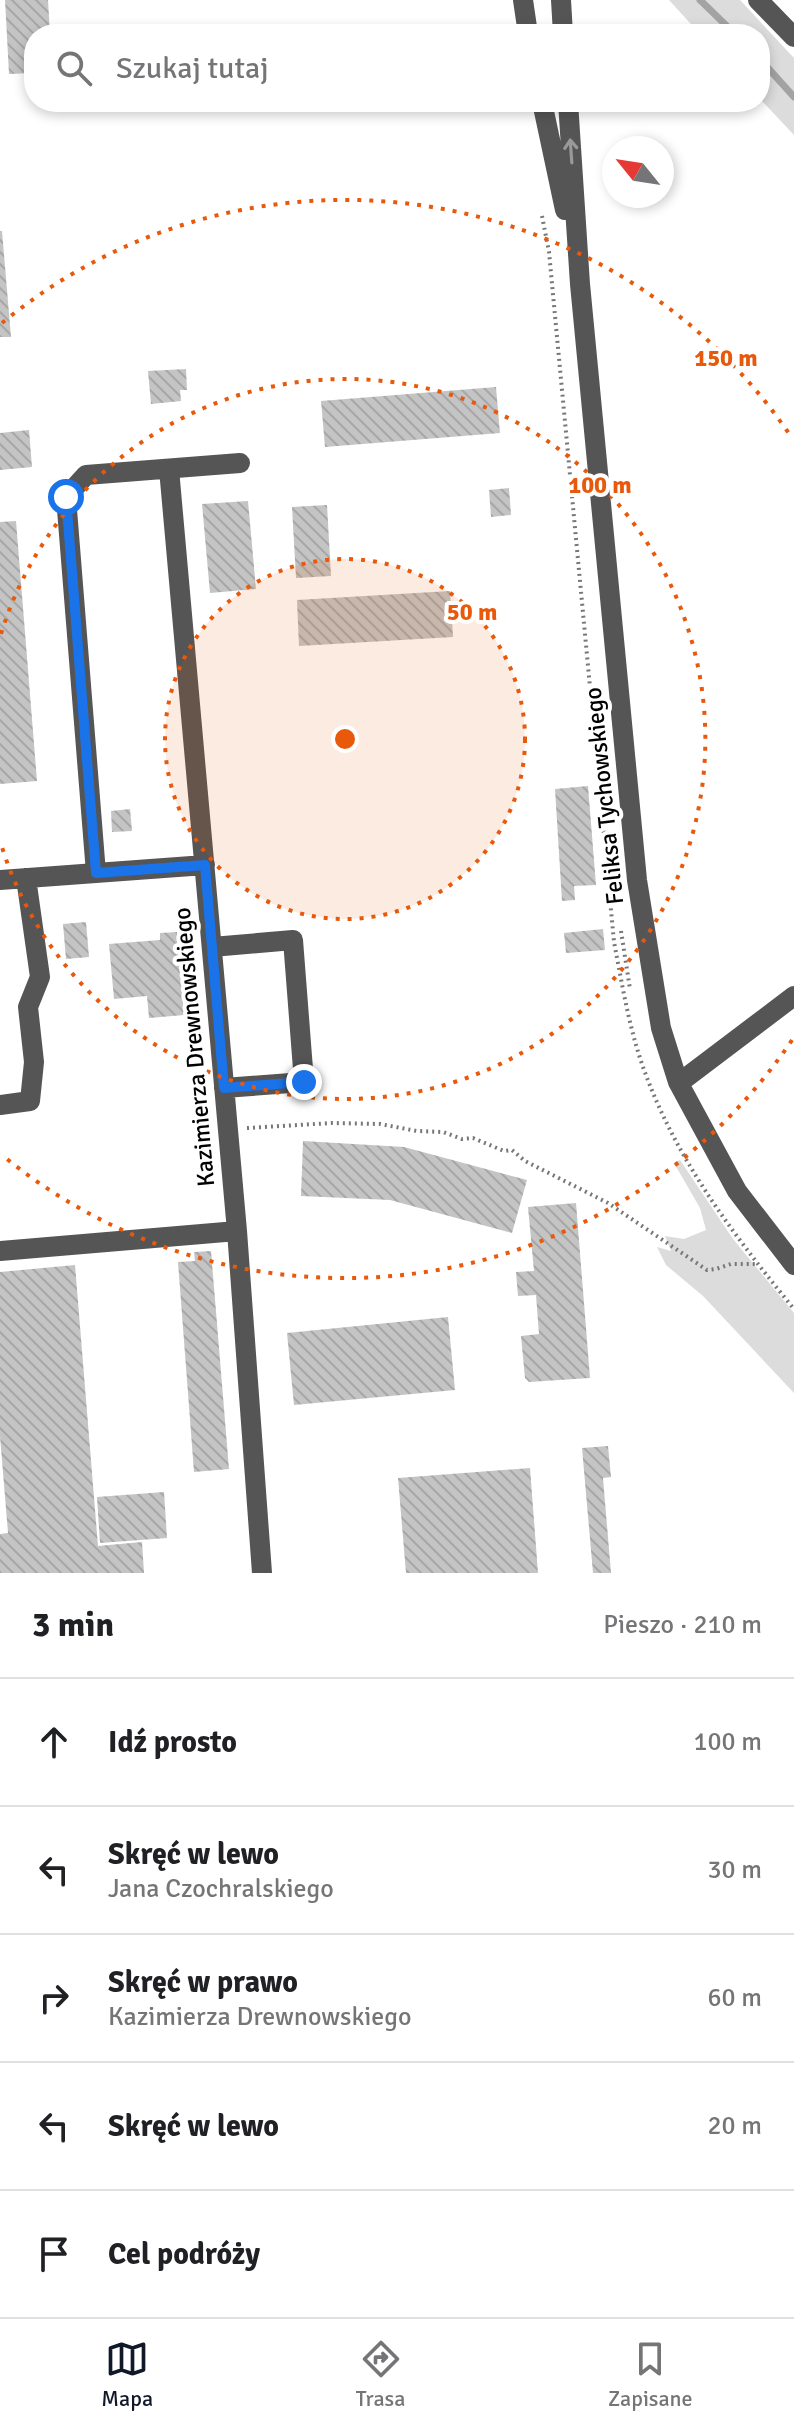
<!DOCTYPE html>
<html lang="pl">
<meta charset="utf-8">
<style>
body{margin:0;font-family:Signika,sans-serif;background:#f2f2f2;color:#202124}
.compass{position:absolute;left:602px;top:136px;width:72px;height:72px;border-radius:50%;background:#fff;box-shadow:0 4px 12px #0003;rotate:300deg}
.stop{position:absolute;width:24px;height:24px;margin:-18px;border:6px solid #1a73e8;border-radius:50%;background:#fff}
.stop.end{background:#1a73e8;border-color:#fff;box-shadow:0 2px 8px #0008}
.list{margin:0;padding:0;list-style:none}
h2{display:flex;justify-content:space-between;align-items:center;height:104px;margin:0;padding:0 32px;font-size:34px}
h2 small{font-size:26px;font-weight:400;color:#757577}
.list li{display:grid;grid-template-columns:52px 1fr auto;gap:24px;align-items:center;box-sizing:border-box;height:128px;padding:0 32px;border-top:2px solid #e0e0e0}
.list b{display:block;font-size:30px;white-space:nowrap}
.list p{margin:0;font-size:26px;white-space:nowrap;color:#757577}
.list em{font-size:26px;font-style:normal;color:#757577}
.icon{flex:none;width:44px;height:44px;fill:none;stroke:currentColor;stroke-width:2;stroke-linecap:round;stroke-linejoin:round}
.map{position:relative;flex:none;width:794px;height:1573px;overflow:hidden}
.search{position:absolute;background:#fff;box-shadow:0 4px 12px #0003;left:24px;right:24px;top:24px;height:88px;display:flex;align-items:center;gap:20px;box-sizing:border-box;padding:0 28px;border-radius:32px;color:#757577;font-size:30px}
.sheet{height:744px;background:#fff}
nav{display:flex;justify-content:space-around;align-items:center;box-sizing:border-box;height:112px;border-top:2px solid #e0e0e0;background:#fff;font-size:22px;color:#757577}
nav a{display:grid;justify-items:center;gap:4px}
nav .on{color:#111827}
.map>svg:first-child{display:block}
</style>
<div class="map">
<svg width="794" height="1573" viewBox="0 0 794 1573">
<defs>
<pattern id="building-back-hatch" width="6" height="6" patternUnits="userSpaceOnUse" patternTransform="scale(2)"><rect width="6" height="6" fill="#c4c4c4"/><path d="M-1 5l2 2M0 0l6 6M5-1l2 2" fill="none" stroke="#a7a7a7"/></pattern>
</defs>
<rect width="100%" height="100%" fill="#fff"/>
<path fill="#dcdcdc" d="M669,0H740L794,58V135L760,99V34H700Z
M680,1160L733,1239L794,1313V1393L703,1296L666,1265L657,1247L671,1251L665,1236L684,1239L706,1230L700,1208L674,1163Z"/>
<g fill="none" stroke-linecap="round" stroke-linejoin="round">
<path stroke="#a3a3a3" stroke-width="7" d="M700,0L735,34
M760,59L794,97"/>
</g>
<path fill="url(#building-back-hatch)" d="M5,0H48L50,34H34V73L9,74Z
M0,231H2L11,337H0Z
M186,369L187,390H180L181,401L151,404L148,371Z
M496,387L500,433L325,447L321,401Z
M29,430L32,467L0,470V433Z
M509,488L511,515L491,517L489,490Z
M248,501L256,589L210,593L202,504Z
M327,505L331,576L296,578L292,507Z
M16,521L37,781L0,784V522Z
M450,591L453,637L299,646L297,600Z
M588,786L596,885L574,886L575,900L562,901L555,789Z
M130,809L132,831L112,832L111,811Z
M86,922L89,957L66,959L63,924Z
M603,929L605,950L566,953L564,933Z
M177,932L184,1015L149,1018L147,996L114,999L109,944L160,940V933Z
M303,1141L404,1147L527,1180L512,1233L390,1200L301,1196Z
M576,1203L590,1378L529,1382L525,1378L521,1336L539,1334L536,1295L518,1296L516,1272L534,1271L528,1207Z
M211,1251L229,1469L194,1472L178,1262L195,1261L194,1252Z
M75,1265L98,1546L142,1542L144,1573H0V1534L8,1533L0,1436V1272Z
M448,1317L455,1390L294,1405L287,1333Z
M608,1446L611,1477L603,1478L611,1573H593L582,1448Z
M530,1468L538,1573H406L398,1478Z
M164,1492L167,1538L100,1543L97,1497Z"/>
<g fill="none" stroke-linecap="round" stroke-linejoin="round">
<path stroke="#777" stroke-width="4" stroke-dasharray="2 4" stroke-linecap="butt" d="M542,216L549,252L614,942C622,984 629,1027 643,1067C676,1160 733,1234 794,1309
M621,931L630,989
M247,1128L332,1123L380,1124L417,1131L443,1132L462,1139L473,1138L504,1151L512,1150L525,1161L608,1203L707,1270L716,1269L731,1264H757"/>
<path stroke="#555" stroke-width="20" d="M523,0L528,34
M561,0L563,34
M758,0L794,37
M542,102L565,210
M568,102L580,284L637,880L661,1028L678,1082L737,1191L794,1265
M169,469L237,1231L262,1573
M96,873L66,497L86,475L240,463
M0,880L205,865
M212,947L293,940L304,1082L224,1088
M679,1083L794,996
M0,1105L30,1101L34,1062L28,1007L40,977L26,878
M0,1251L237,1231"/>
</g>
<defs><path id="oneway-shaft" d="M-6 0H5M1.5-3L5.5 0L1.5 3" fill="none" stroke-width="1.6" stroke-linecap="round" stroke-linejoin="round" transform="scale(2)"/></defs>
<use stroke="#999" href="#oneway-shaft" transform="translate(571 151) rotate(-94)"/>
<g fill="none" stroke-linecap="round" stroke-linejoin="round">
<path stroke="#1a73e8" stroke-width="10" d="M66,497L96,873L205,865L224,1088L304,1082"/>
</g>
<circle cx="345" cy="739" r="180" fill="#e8590c" fill-opacity=".12"/>
<g fill="none" stroke="#e8590c" stroke-width="4" stroke-dasharray="4 8">
<circle cx="345" cy="739" r="180"/>
<path d="M1 634A360 360 0 1 1 1 844"/>
<path d="M792 1040A539 539 0 0 1 2 1155M2 323A539 539 0 0 1 792 438"/>
</g>
<g text-anchor="middle" dominant-baseline="central" stroke-width="8" stroke-linejoin="round" paint-order="stroke">
<g font-size="24" fill="#000" stroke="#fff">
<text transform="translate(604 796) rotate(-96)">Feliksa Tychowskiego</text>
<text transform="translate(194 1047) rotate(-95)">Kazimierza Drewnowskiego</text>
</g>
</g>
<circle cx="345" cy="739" r="12" fill="#e8590c" stroke="#fff" stroke-width="4"/>
<g font-size="24" text-anchor="middle" font-weight="bold" fill="#e8590c" stroke="#fff" stroke-width="8" stroke-linejoin="round" paint-order="stroke">
<text x="726" y="366">150 m</text>
<text x="600" y="493">100 m</text>
<text x="472" y="620">50 m</text>
</g>
</svg>
<svg class="compass" viewBox="-18 -18 36 36"><path d="M0-13l5 13h-10z" fill="#e53935"/><path d="M0 13l5-13h-10z" fill="#757577"/></svg>
<div class="stop" style="left:66px;top:497px"></div>
<div class="stop end" style="left:304px;top:1082px"></div>
<div class="search"><svg class="icon" aria-label="search" viewBox="0 0 24 24"><circle cx="10" cy="10" r="6"/><path d="M15 15l6 6"/></svg>Szukaj tutaj</div>
</div>
<section class="sheet">
<h2>3 min<small>Pieszo · 210 m</small></h2>
<ul class="list">
<li><svg class="icon" aria-label="ahead" viewBox="0 0 24 24"><path d="M12 20V5M6 11l6-6 6 6"/></svg><div><b>Idź prosto</b></div><em>100 m</em></li>
<li><svg class="icon" aria-label="left" viewBox="0 0 24 24"><path d="M17 20v-9H6M10 6l-5 5 5 5"/></svg><div><b>Skręć w lewo</b><p>Jana Czochralskiego</p></div><em>30 m</em></li>
<li><svg class="icon" aria-label="right" viewBox="0 0 24 24"><path d="M7 20v-9h11M14 6l5 5-5 5"/></svg><div><b>Skręć w prawo</b><p>Kazimierza Drewnowskiego</p></div><em>60 m</em></li>
<li><svg class="icon" aria-label="left" viewBox="0 0 24 24"><path d="M17 20v-9H6M10 6l-5 5 5 5"/></svg><div><b>Skręć w lewo</b></div><em>20 m</em></li>
<li><svg class="icon" aria-label="arrive" viewBox="0 0 24 24"><path d="M6 21V4h12l-3 4 3 4H6"/></svg><div><b>Cel podróży</b></div></li>
</ul>
</section>
<nav>
<a class="on"><svg class="icon" aria-label="map" viewBox="0 0 24 24"><path d="M3 6l6-2 6 2 6-2v14l-6 2-6-2-6 2zM9 4v14M15 6v14"/></svg>Mapa</a>
<a><svg class="icon" aria-label="directions" viewBox="0 0 24 24"><path d="M12 3l9 9-9 9-9-9zM9 14v-3h6M13 9l2 2-2 2"/></svg>Trasa</a>
<a><svg class="icon" aria-label="saved" viewBox="0 0 24 24"><path d="M7 4h10v16l-5-4-5 4z"/></svg>Zapisane</a>
</nav>
